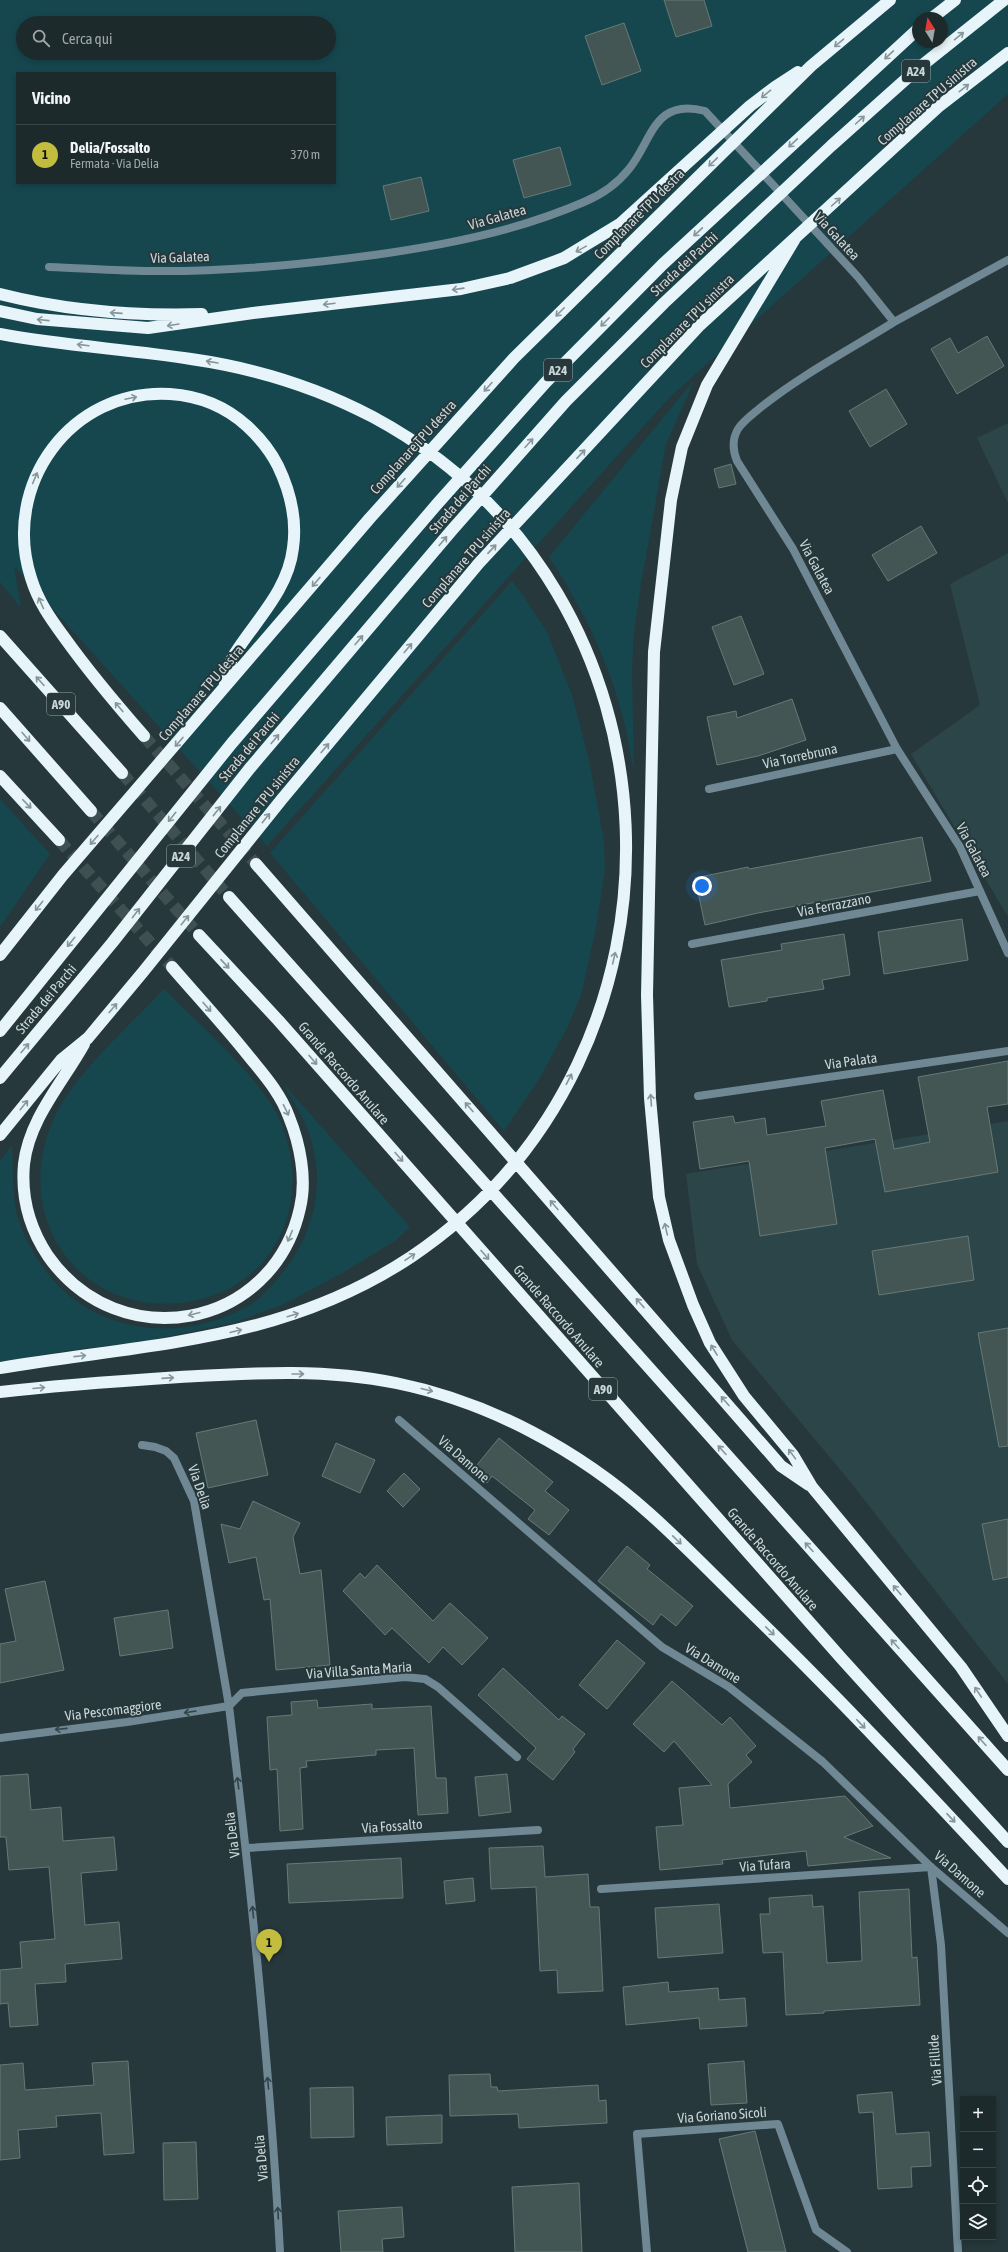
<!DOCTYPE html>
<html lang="it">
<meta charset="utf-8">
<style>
body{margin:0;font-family:"Asap Condensed",sans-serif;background:#293638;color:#f1f3f6}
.controls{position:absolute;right:12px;bottom:12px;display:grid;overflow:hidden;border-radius:0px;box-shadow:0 2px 6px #0003}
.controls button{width:36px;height:36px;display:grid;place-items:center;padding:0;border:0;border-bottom:1px solid #3a4648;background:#1c2a2c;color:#f1f3f6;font:20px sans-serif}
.compass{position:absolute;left:912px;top:12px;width:36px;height:36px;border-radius:50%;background:#1c2a2c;box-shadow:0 2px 6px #0003;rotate:349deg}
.you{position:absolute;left:702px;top:886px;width:14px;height:14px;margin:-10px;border:3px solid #fff;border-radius:50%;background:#1a73e8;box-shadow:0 0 0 6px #1a73e833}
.badge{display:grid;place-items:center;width:26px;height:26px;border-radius:50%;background:#c3bd3f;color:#111;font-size:13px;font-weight:700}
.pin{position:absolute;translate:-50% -33px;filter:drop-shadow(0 1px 2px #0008)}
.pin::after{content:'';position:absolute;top:21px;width:14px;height:12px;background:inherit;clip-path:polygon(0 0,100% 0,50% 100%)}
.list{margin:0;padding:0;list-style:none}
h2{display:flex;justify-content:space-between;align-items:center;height:52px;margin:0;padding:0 16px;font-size:17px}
h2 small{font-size:13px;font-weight:400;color:#a0a7a9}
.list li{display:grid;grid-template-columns:26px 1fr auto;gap:12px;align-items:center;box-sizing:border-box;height:60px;padding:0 16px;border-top:1px solid #3a4648}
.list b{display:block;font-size:15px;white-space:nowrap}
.list p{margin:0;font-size:13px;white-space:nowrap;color:#a0a7a9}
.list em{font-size:13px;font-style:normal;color:#a0a7a9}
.icon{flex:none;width:22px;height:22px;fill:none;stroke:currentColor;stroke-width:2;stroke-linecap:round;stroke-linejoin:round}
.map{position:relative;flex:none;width:1008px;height:2252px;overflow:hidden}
.search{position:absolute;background:#1c2a2c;box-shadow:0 2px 6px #0003;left:16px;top:16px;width:320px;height:44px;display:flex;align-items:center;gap:10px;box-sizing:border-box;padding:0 14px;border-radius:22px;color:#a0a7a9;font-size:15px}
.panel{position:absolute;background:#1c2a2c;box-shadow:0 2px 6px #0003;left:16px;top:72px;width:320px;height:112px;border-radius:0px}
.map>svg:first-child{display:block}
</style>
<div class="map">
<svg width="1008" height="2252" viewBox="0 0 1008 2252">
<rect width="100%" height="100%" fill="#26383b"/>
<path fill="#2b4549" d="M1008,423V503L977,438Z
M1008,553V917L911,754L980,705L950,584Z
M1008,1121V1684L848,1479L732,1340L697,1264L686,1174Z"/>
<path fill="#16474e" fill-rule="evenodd" d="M0,0H1008V94L670,397L267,846L14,566L21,608L0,582ZM918,18H942V42H918ZM23,23H329V53H23ZM17,73H335V183H17Z
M695,379L666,444L641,584L634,632L632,669L634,773C630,752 627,730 621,710C606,655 580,604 549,557Z
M512,581L523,595L547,632L572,695L589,760L604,841L605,871L596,928L581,995L568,1026L541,1076L504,1131L270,853Z
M0,799L50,854L0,927Z
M164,989C199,1025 262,1078 281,1123C295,1157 297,1195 283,1229C269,1262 243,1286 209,1297C92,1332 3,1224 56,1114C77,1072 131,1024 164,989Z
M281,1081L410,1227L395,1241L344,1272L284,1304L236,1322L136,1343L78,1349L0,1362V1161L12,1145C13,1166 12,1189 16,1210C21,1234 36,1259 51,1278C100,1335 184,1343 248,1306C258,1301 266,1292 273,1284C310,1245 327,1191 311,1139C305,1118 292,1099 281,1081Z"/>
<path fill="#435654" stroke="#667a78" d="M664,0H704L712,26L676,37Z
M624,23L641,71L602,85L585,36Z
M560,147L571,185L524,198L513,160Z
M421,177L429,211L391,220L383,186Z
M987,336L1004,366L957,394L931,349L950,338L958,353Z
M886,389L907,424L870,447L849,411Z
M731,464L736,484L719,488L714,469Z
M921,526L937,553L888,581L872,555Z
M741,616L764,674L734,685L712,627Z
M792,699L806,740L758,756L717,765L707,717L736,711L737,718Z
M922,837L931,881L758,913L705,925L695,878L748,867L749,869Z
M962,919L968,960L884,974L878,932Z
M844,934L850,975L822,980L824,989L767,998V1001L729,1007L721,960L782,950L781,944Z
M1008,1061V1104L987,1107L998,1172L885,1192L875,1139L825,1148L837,1224L760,1236L749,1161L700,1169L693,1122L733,1116L735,1123L765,1118L767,1135L826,1126L821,1101L883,1090L894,1149L930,1142L918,1077Z
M968,1236L974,1280L879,1295L872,1251Z
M1008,1328V1446L999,1447L978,1333Z
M256,1420L268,1475L208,1488L196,1433Z
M499,1438L553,1482L545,1491L569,1510L549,1535L528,1519L535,1510L492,1476L487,1483L472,1471Z
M336,1443L375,1460L360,1493L322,1476Z
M404,1473L420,1489L403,1507L387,1491Z
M253,1501L300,1523L293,1537L300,1574L321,1570L330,1665L276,1670L270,1599L264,1600L256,1557L229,1563L221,1524L240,1529Z
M1008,1519V1577L993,1580L982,1524Z
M627,1546L650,1565L647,1569L693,1606L676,1626L661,1614L653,1625L598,1581Z
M377,1565L433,1621L450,1603L488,1638L462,1665L443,1647L429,1663L392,1628L385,1635L343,1591L360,1573L365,1578Z
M45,1581L64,1670L0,1683V1644L16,1641L5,1589Z
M168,1610L173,1648L120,1656L114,1618Z
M617,1640L645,1663L607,1709L579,1685Z
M503,1668L559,1720L562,1716L585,1734L573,1749L575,1752L553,1780L527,1759L536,1748L478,1695Z
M672,1681L722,1725L730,1717L756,1746L746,1755L752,1762L728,1784L730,1808L845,1796L873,1826L844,1837L891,1858L808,1866L806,1851L722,1860L723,1864L660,1870L656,1827L683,1825L679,1788L712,1785L674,1741L664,1752L633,1724Z
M317,1700L318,1708L372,1704V1709L431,1706L436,1778H446L448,1813L418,1815L414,1748L376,1750V1755L306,1761L307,1767L300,1768L303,1829L280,1831L277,1769L270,1770L267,1717L292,1715L291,1702Z
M28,1774L31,1810L61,1807L63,1841L114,1837L117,1870L81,1873L85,1925L119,1922L122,1959L65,1964L66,1982L35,1984L38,2025L10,2027L8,2003L0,2004V1970L22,1968L20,1942L55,1939L49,1867L9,1870L6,1837H0V1776Z
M507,1774L511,1812L479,1816L475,1777Z
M543,1846L545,1877L588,1874L590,1907H599L603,1991L558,1993L557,1970L540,1971L536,1887L491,1889L489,1848Z
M401,1858L403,1898L289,1903L287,1864Z
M473,1878L475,1901L446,1904L444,1881Z
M909,1889L912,1958L917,1957L920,2005L824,2011V2013L786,2015L783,1952L763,1953L760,1914H770L769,1898L812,1895L813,1907L823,1906L827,1963L862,1961L859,1892Z
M719,1904L723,1953L658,1958L655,1908Z
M668,1982L669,1992L718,1988L719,2000L745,1998L747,2026L700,2029L699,2018L626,2025L623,1987Z
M128,2061L134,2153L104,2155L101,2113L56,2116L57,2127L18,2130L20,2158L0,2160V2065L23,2063L25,2090L94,2085L92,2063Z
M744,2061L747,2103L711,2105L708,2064Z
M490,2074L491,2087H497L498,2091L598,2085L599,2101L606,2100L607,2123L519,2128L518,2114L450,2116L449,2075Z
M353,2087L354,2137L311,2138L310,2088Z
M892,2092L896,2134L929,2132L931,2166L911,2167L912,2187L878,2189L873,2112L859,2113L857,2095Z
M442,2115V2143L387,2145L386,2117Z
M755,2131L786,2252H748L719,2139Z
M196,2142L198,2199L164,2200L163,2143Z
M579,2183L582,2252H515L512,2187Z
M402,2207L404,2237L382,2239L383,2252H341L338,2211Z"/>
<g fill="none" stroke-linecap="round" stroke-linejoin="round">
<path stroke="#3f5053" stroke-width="12" stroke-dasharray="12 6" stroke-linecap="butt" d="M144,736L256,864
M122,773L229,897
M91,811L199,935
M59,840L172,967"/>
<path stroke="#6f8894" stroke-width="8" d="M49,267C82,268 115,271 148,271C223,272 300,265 374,255C446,245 517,231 584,202C601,195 617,184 629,169C652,141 654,97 705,111L858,277L894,322C849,350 801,375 760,408C753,414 743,421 738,429C732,439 733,451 737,461L793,549L897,749L960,847L1008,953
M894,322L1008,260
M709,789L897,749
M692,944L980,891
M698,1096L1008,1051
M399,1420L662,1647L729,1687L823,1762L931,1867L1008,1933
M142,1445L155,1447L166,1451L174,1458L194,1501L229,1706
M229,1706L242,1693L405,1677L425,1679L438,1687L517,1757
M247,1848L538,1830
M601,1889L931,1867L941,1945L958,2252
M647,2252L637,2134L778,2124L816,2230L847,2252"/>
<path stroke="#6f8894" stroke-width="8" d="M0,1738L127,1722L229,1706C251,1887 270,2069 280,2252"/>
<path stroke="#e7f4f9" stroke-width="12" d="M932,18L955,0
M796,237L707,385L682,447L671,500L654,652L647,995L650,1098L659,1197L669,1240L693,1305L710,1343L744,1396L793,1455L812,1487L961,1667L1008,1736
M0,294C67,311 133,316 202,314
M0,311L37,319L148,328L253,313L461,289L510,278L564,258L620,224L750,106L775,87L798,72
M0,334C63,346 127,349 191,359C254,368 316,387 373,417C695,590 712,1055 411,1257C281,1343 147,1343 0,1368
M0,636L122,773
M0,708L91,811
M144,736C116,704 89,672 64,637C50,618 38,601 31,578C1,485 71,388 170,394C200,396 225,406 247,426C260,438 270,450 278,466C290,491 297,520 293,548C288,591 255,621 234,655C228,664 227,678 224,688
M0,776L59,840
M256,864L781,1466L809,1485
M229,897L1008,1770
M199,935L278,1020L842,1659L1008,1842
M0,955L63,875L370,518L514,358L811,66L890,0
M0,1031L232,743L438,503L546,382L663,264L918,29
M84,1044C63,1082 29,1119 24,1164C21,1197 30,1229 48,1256C119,1357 273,1330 300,1208C307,1179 300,1144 289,1117C280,1092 263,1074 247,1054C223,1024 197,996 172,967
M0,1078L112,943L250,768L452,530L566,401L664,303L831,146L915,71L1004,0
M0,1135L61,1060L88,1038L143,972L282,799L479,563L700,325L938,107L1008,53
M0,1392C60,1385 120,1381 180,1377C251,1373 325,1368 396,1383C489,1402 579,1450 650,1514C687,1547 722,1584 758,1619C844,1703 926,1791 1008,1879"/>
</g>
<defs><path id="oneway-shaft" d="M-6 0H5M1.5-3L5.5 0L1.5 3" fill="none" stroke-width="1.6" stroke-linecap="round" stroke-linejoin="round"/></defs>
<g stroke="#86969a">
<use href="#oneway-shaft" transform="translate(959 36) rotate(-39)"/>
<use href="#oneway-shaft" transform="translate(839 43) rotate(140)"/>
<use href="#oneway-shaft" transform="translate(889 55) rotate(137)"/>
<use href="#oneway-shaft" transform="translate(964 88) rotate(-38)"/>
<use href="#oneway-shaft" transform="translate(766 94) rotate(141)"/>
<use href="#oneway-shaft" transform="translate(860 120) rotate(-42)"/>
<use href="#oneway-shaft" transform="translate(793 143) rotate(137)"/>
<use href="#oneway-shaft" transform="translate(713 162) rotate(136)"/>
<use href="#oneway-shaft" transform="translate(836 202) rotate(-42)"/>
<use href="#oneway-shaft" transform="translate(698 232) rotate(137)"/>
<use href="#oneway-shaft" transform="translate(581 249) rotate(151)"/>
<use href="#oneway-shaft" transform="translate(458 289) rotate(172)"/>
<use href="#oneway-shaft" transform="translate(329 304) rotate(173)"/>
<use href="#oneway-shaft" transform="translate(560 312) rotate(135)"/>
<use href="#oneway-shaft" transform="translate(116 313) rotate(-176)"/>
<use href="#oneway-shaft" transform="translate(43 320) rotate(-174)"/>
<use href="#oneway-shaft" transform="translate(605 322) rotate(135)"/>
<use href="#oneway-shaft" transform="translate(173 325) rotate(171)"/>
<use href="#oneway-shaft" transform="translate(83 345) rotate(-173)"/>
<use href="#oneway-shaft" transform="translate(212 362) rotate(-170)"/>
<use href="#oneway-shaft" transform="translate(488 387) rotate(132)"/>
<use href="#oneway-shaft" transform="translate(131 398) rotate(-12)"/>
<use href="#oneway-shaft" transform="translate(529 443) rotate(-48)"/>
<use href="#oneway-shaft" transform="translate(581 454) rotate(-47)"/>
<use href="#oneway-shaft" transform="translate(35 478) rotate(-67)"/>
<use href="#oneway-shaft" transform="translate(401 483) rotate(132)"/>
<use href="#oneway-shaft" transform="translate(443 541) rotate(-50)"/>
<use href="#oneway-shaft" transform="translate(492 549) rotate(-47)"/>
<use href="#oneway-shaft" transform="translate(316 582) rotate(130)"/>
<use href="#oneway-shaft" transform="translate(41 603) rotate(-114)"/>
<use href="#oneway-shaft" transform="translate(359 640) rotate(-50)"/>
<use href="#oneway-shaft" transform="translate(408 648) rotate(-50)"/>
<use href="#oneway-shaft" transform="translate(40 681) rotate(-132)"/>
<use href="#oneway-shaft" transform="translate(119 707) rotate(-130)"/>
<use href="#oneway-shaft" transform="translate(26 737) rotate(49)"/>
<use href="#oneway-shaft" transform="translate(275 739) rotate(-50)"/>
<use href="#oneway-shaft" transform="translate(179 742) rotate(131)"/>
<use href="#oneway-shaft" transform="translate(325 748) rotate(-50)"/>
<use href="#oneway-shaft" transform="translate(27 804) rotate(46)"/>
<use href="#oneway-shaft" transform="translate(217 811) rotate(-52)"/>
<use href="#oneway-shaft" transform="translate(172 817) rotate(129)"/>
<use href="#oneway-shaft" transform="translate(266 818) rotate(-51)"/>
<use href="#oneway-shaft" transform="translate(94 840) rotate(131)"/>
<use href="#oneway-shaft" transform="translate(39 906) rotate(129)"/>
<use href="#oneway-shaft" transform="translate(136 913) rotate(-52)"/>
<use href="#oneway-shaft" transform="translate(185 920) rotate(-51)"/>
<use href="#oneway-shaft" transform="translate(71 942) rotate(129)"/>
<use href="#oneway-shaft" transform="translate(614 958) rotate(-77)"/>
<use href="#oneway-shaft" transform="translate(225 964) rotate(47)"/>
<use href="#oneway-shaft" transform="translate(207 1007) rotate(49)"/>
<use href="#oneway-shaft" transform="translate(113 1008) rotate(-50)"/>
<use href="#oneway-shaft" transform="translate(25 1048) rotate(-50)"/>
<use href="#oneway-shaft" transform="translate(313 1060) rotate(49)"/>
<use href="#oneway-shaft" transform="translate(569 1079) rotate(-63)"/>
<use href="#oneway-shaft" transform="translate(651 1100) rotate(-94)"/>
<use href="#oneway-shaft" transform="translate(24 1105) rotate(-51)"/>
<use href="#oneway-shaft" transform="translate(469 1107) rotate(-131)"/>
<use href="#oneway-shaft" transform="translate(286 1110) rotate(64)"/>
<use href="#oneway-shaft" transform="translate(399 1157) rotate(49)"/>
<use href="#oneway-shaft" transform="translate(554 1205) rotate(-131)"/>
<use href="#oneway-shaft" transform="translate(666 1229) rotate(-103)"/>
<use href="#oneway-shaft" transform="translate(290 1236) rotate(113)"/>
<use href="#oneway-shaft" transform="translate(485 1255) rotate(49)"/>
<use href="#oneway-shaft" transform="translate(410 1257) rotate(-34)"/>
<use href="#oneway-shaft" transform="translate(640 1303) rotate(-131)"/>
<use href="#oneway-shaft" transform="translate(194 1314) rotate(166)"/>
<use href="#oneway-shaft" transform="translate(293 1315) rotate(-17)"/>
<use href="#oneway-shaft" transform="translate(236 1331) rotate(-14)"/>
<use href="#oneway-shaft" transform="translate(714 1350) rotate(-122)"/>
<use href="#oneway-shaft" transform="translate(80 1356) rotate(-6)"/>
<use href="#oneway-shaft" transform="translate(298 1374)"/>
<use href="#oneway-shaft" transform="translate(168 1378) rotate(-4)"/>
<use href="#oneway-shaft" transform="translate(39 1388) rotate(-5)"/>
<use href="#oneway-shaft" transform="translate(427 1390) rotate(14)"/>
<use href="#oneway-shaft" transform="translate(725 1401) rotate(-131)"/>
<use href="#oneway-shaft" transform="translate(722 1450) rotate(-132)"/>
<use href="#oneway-shaft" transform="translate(792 1454) rotate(-126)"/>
<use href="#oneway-shaft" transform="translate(677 1540) rotate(44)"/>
<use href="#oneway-shaft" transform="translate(809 1547) rotate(-132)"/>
<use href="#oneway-shaft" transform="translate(897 1590) rotate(-130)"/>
<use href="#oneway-shaft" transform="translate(770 1631) rotate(44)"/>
<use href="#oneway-shaft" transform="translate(895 1644) rotate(-132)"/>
<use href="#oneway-shaft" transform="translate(978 1692) rotate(-124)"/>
<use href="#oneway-shaft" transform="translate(861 1724) rotate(46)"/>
<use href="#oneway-shaft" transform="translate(982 1741) rotate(-132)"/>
<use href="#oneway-shaft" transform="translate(951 1818) rotate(47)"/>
</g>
<g stroke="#314448">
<use href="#oneway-shaft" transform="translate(190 1712) rotate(171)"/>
<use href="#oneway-shaft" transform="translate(61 1729) rotate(174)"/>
<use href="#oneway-shaft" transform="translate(238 1783) rotate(-97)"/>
<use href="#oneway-shaft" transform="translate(253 1912) rotate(-95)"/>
<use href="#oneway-shaft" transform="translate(268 2083) rotate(-95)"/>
<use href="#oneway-shaft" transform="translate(278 2213) rotate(-93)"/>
</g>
<g text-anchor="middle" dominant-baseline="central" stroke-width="4" stroke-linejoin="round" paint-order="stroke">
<g fill="#26383b" stroke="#9aa7a9" stroke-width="1">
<rect x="902" y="60" width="28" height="22" rx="3"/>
<rect x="544" y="359" width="28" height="22" rx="3"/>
<rect x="47" y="693" width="28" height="22" rx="3"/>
<rect x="167" y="845" width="28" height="22" rx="3"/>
<rect x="589" y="1378" width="28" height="22" rx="3"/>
</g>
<g font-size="13" font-weight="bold" fill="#cbd6d8">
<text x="916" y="71">A24</text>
<text x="558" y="370">A24</text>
<text x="61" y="704">A90</text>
<text x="181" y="856">A24</text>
<text x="603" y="1389">A90</text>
</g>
<g font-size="14" fill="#cbd6d8" stroke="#26383b">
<text transform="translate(927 101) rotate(-41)">Complanare TPU sinistra</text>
<text transform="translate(639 214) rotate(-45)">Complanare TPU destra</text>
<text transform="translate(497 217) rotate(-16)">Via Galatea</text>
<text transform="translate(837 236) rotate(47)">Via Galatea</text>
<text transform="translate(180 257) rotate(-2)">Via Galatea</text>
<text transform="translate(684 264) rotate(-43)">Strada dei Parchi</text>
<text transform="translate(687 321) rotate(-45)">Complanare TPU sinistra</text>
<text transform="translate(413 447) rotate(-48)">Complanare TPU destra</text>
<text transform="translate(460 499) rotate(-49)">Strada dei Parchi</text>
<text transform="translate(466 558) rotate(-49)">Complanare TPU sinistra</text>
<text transform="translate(817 567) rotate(62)">Via Galatea</text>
<text transform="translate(201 693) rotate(-49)">Complanare TPU destra</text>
<text transform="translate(249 747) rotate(-50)">Strada dei Parchi</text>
<text transform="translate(800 756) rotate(-12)">Via Torrebruna</text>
<text transform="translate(257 807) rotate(-51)">Complanare TPU sinistra</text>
<text transform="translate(974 850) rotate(62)">Via Galatea</text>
<text transform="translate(834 905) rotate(-11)">Via Ferrazzano</text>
<text transform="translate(46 999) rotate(-50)">Strada dei Parchi</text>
<text transform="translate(851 1061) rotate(-8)">Via Palata</text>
<text transform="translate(344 1073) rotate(49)">Grande Raccordo Anulare</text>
<text transform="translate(559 1316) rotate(49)">Grande Raccordo Anulare</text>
<text transform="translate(464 1459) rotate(41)">Via Damone</text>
<text transform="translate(200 1487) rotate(71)">Via Delia</text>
<text transform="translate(773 1559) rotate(49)">Grande Raccordo Anulare</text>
<text transform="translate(713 1663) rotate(32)">Via Damone</text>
<text transform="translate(359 1670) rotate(-4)">Via Villa Santa Maria</text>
<text transform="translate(113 1710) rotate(-7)">Via Pescomaggiore</text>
<text transform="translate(392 1826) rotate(-4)">Via Fossalto</text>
<text transform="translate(232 1835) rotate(-97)">Via Delia</text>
<text transform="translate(765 1865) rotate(-4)">Via Tufara</text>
<text transform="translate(960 1874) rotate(41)">Via Damone</text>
<text transform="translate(935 2060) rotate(-94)">Via Fillide</text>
<text transform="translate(722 2115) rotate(-4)">Via Goriano Sicoli</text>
<text transform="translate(261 2158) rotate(-95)">Via Delia</text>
</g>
</g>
</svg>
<div class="controls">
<button>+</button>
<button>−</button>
<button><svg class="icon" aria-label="locate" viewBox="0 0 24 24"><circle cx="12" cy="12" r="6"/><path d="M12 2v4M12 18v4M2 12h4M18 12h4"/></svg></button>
<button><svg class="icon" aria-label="layers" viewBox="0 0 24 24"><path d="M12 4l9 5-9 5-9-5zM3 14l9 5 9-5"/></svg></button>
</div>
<svg class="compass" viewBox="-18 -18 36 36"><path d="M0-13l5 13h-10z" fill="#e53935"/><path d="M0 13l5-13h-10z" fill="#a0a7a9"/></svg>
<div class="you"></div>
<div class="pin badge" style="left:269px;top:1962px">1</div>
<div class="search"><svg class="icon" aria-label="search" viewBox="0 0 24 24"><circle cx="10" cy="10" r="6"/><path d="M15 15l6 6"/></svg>Cerca qui</div>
<section class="panel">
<h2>Vicino<small></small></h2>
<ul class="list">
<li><span class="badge">1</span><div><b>Delia/Fossalto</b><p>Fermata · Via Delia</p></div><em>370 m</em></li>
</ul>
</section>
</div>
